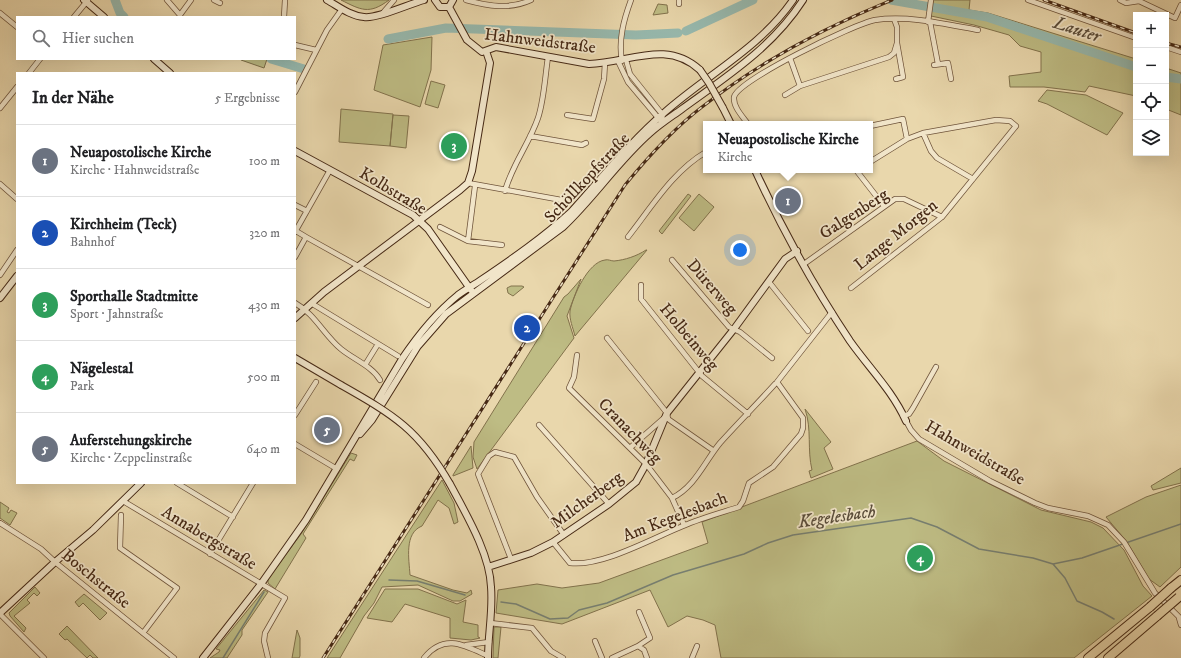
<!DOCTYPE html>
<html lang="de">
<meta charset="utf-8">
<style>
body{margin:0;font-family:"IM FELL DW Pica",serif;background:#f2f2f2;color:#202124}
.controls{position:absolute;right:12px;top:12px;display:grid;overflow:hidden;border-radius:0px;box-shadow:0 4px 16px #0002}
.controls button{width:36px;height:36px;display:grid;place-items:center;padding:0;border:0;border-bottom:1px solid #e0e0e0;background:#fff;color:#202124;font:20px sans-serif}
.you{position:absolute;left:740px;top:250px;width:14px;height:14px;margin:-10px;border:3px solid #fff;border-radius:50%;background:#1a73e8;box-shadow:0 0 0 6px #1a73e833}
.badge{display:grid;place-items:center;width:26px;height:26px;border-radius:50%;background:#b45309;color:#fff;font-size:13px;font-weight:700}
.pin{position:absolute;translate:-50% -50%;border:2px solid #fff;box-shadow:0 1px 4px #0006}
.popup{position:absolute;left:703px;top:121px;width:170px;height:52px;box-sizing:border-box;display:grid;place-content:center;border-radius:0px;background:#fff;filter:drop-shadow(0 1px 3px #0005);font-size:13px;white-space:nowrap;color:#757577}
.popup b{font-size:15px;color:#202124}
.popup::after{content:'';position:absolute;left:50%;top:100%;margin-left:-8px;border:8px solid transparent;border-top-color:#fff}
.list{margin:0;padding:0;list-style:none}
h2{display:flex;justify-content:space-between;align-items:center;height:52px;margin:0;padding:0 16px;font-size:17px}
h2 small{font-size:13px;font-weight:400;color:#757577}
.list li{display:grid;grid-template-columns:26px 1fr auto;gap:12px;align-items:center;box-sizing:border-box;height:72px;padding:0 16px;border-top:1px solid #e0e0e0}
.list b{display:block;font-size:15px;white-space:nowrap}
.list p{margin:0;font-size:13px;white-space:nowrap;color:#757577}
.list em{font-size:13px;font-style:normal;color:#757577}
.icon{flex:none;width:22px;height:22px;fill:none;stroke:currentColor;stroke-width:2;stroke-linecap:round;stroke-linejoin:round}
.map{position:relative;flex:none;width:1181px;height:658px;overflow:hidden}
.search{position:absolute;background:#fff;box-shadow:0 4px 16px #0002;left:16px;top:16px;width:280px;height:44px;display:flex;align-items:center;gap:10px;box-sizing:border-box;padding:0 14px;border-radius:0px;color:#757577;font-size:15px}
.panel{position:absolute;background:#fff;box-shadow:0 4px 16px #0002;left:16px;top:72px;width:280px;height:412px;border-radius:0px}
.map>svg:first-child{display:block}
</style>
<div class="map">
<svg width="1181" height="658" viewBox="0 0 1181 658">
<rect width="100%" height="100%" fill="#e9d7ac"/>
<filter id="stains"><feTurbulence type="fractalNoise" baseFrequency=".005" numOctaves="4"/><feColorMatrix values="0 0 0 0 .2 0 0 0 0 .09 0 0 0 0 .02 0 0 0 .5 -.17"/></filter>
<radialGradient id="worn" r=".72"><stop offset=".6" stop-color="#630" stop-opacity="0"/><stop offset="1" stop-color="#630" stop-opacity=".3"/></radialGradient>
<path fill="#bebc84" stroke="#82724c" d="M341,0H389C369,15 361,10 341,0Z
M933,0H970L969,10L988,13L1136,59V96L1089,86L1085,92L1044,87H1010L1009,76L1041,72V52L1020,46L1009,35L974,25L931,16Z
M658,4L667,5L668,13L653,15Z
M432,37L431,70L420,107L374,90L383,45Z
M267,59L264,68L241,60L242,59Z
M1166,68L1181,73V115L1166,109Z
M431,81L445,85L438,108L425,104Z
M1047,90L1086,95L1123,113L1107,135L1047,104L1038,101Z
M341,109L393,114L390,146L339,142Z
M393,115L409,116L406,148L390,146Z
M688,194L691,196L662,234L659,231Z
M699,194L714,207L694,231L679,218Z
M646,250H647L575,336C573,328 569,319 570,311C573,296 588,262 605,260C608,259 611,261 614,261C625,260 637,256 646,250Z
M581,279L567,316L574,338L477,469L473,457L474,442L564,297L568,294Z
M511,286H522L524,287L513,296L508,293L507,288Z
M805,409L831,442L824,448L833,469L811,478L809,471L812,470C807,450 812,429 805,409Z
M917,441L944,461L1041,510L1091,522L1103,528L1124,550L1143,586L1152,596L1074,658H721L715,625L703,620L687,616L668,627L650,590L562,624L496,613L498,590L537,584L562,588L599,583L708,543L702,522Z
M471,446L473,468L453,476V475Z
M351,453L357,455L354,461L350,459L303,534L306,538L275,589L268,583V579L301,534Z
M1181,468V483L1153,490L1151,486Z
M442,480L454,503L458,522L454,524L449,508L438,500L422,526C404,533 409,559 410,575L453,590L467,593L471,590L472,594L460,601H453L418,585L382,587L374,603L364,616L340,658H327Z
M1181,485V567L1160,587L1149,579L1127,542L1106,517L1146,497Z
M0,502L9,508L7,512L9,513L11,510L17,513L10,525L0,518Z
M35,587L40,593L37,596L34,593L27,600L30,603L14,616L26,628L24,632L10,616L9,613Z
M385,589H418L457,604L466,600L463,622L478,625V637L480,638L471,640L450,638V618L405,604L392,622L367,618Z
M264,590L268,592L242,630V635L227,658H210L219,652L220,650L216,649Z
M84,594L107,613L100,620L83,603L79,607L75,602Z
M67,626L98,658H93L90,655L87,658L67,639L65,640L59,634Z
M494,627H501L498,658H493Z
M297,630L300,638V656L299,658H292Z"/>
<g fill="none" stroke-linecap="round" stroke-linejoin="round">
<path stroke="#777f71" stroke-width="1.5" d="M1053,564L1065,578L1077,601L1102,612L1114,619
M389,580L417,581L465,595
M501,602L516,604L550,619L568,618L579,610L607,603L673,575L744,554L768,543L793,535L911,518L937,527L979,549L1033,558L1053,564L1082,558L1181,524
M223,658L264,592"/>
<path stroke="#97b9ae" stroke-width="9" d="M115,0L120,13L124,17
M891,0L987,17L1136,67
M686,31L753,0
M388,39L446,28L636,35L678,33
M271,59L304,69
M1166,77L1181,79"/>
<g stroke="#6f543b" stroke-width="6">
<path id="street" d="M167,0L180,15L191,0
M214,0L220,3
M466,0C488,6 509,10 531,0
M679,0V4
M1028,0L1136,38
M1120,0L1126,3L1139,1L1175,18L1181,5
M0,13L17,27
M382,14L394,0
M74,17L88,0
M284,17L285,0
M894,19L897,27V43L903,77L896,79
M928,22L931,0
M930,22L938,64
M295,45L316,50
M1166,47L1181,52
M790,58L800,86L889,57L894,53L897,43
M626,60L630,74L662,114L663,122
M618,61L628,82L660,120
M622,61C618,40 624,19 631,0
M934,65L948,63L951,79
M29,73L40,59
M295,92L327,30L342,9
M785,95L800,86
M0,108L17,87
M567,115L593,119L604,79L605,63
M748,124C743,117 733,107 734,97C738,80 854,24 875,20C908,15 945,24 978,30
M870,126L903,119L907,139
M923,133L931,151L937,158L973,179
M530,136L582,145L586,143
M856,170L884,206
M468,183L567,201
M0,184L17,199
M505,191C512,165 529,144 538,118C544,100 545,77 548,57
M295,205L307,211
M440,227L468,241L502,245
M295,232L330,170
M306,237L428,305
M628,237C651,208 673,171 706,152
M468,241L475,186
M295,257L306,237L296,231
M672,260L729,327L740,332L772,358
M804,264L895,199H904L942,217
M0,275L17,250
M769,282L808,331
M641,285V299L702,376L748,414
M851,288L942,217L1016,126L1010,121L996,120L923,133L907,139L870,162
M295,303C315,314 324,335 341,349C353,359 372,366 380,380
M311,303L398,356
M607,338L667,413L668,419L714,451
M577,355L574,377L569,388L646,464L672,498L684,525
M365,365L378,344
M295,415L316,382
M903,416L909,414L913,408L936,367
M906,421L911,430L919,439L990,481L1035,503L1048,508L1088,516L1108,525L1124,542L1155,593L1181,619
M539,425L609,504
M295,444L337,469
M631,447L664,418
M177,483L233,517
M672,498C695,487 705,461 720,443C738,423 757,404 775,384
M123,501L285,598L265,633L264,641L268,658
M121,515L120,548L177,588L143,633
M0,523L41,549L55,562L174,658
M553,542L570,563C602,567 653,538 683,526C701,518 720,513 739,507L743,501L749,483L773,467L801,434L803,428V418L777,382L832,312
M210,554L253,483
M511,559L478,474L489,456L495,452L514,457L537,497L564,535
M0,614L44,658
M1179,618L1181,625
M490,623L532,628L551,651L563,658
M595,641L602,658
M466,645L489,642
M638,646L650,638L639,612
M424,658C444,633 464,645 488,656
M612,658L638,646L644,650L647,658
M692,658L697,646"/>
</g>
<g stroke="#462915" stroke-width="8">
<path id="secondary" d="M84,0L104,17
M327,0C338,6 350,16 364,17C377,19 409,4 424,0
M435,0L440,7H449L453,0
M449,7L467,40L482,52L496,47L589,64C629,63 666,39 700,70
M154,59L170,73
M723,108L731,124
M295,151L413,215L428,229L471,290
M755,170C782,229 814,287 850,341C869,368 892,390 906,421
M0,298L17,276
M295,318L324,292L460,190L468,183L472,171L490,63L486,51
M295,358L341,385
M360,434L372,420L418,346L446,314L563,227C594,198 618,161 650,133C660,124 671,117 682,109C726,77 773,47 803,0
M450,484C466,514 490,554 491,587C493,611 488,634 488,658
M488,567L531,553L553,542L609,504L636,482L646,464L667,413L734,329L785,259L797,251
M0,613L55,562L93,530L141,483
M203,658L261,584L306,520L402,359C418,335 436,313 458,295C466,289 474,285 481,280C512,259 544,237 571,212C602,178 630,142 665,112C708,74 760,48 793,0"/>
</g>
<g stroke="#462915" stroke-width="10">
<path id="highway" d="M1171,588L1181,580
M1088,658L1150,607
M1108,658L1157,616"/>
</g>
<use href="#street" stroke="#f1e5c9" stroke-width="4.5"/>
<use href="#secondary" stroke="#f1e5c9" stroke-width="6"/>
<use href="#highway" stroke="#e9d7ac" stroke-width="8"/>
<g stroke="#462915" stroke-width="3">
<path id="rail" d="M1044,0L1136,33
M1166,43L1181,47
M323,658L625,185C648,157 673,129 702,107C758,63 825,27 892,0"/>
</g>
<use href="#rail" stroke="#f1e5c9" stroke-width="1.5" stroke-dasharray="4.5" stroke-linecap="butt"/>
<g stroke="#462915" stroke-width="8" stroke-linecap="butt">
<path id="secondary-bridge" d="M700,70L709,83L723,108
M341,385C394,415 419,430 450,484"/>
</g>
<g stroke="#462915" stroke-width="10" stroke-linecap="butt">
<path id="highway-bridge" d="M1150,607L1171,588
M1157,616L1179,597"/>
</g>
<use href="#secondary-bridge" stroke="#f1e5c9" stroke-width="6"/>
<use href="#highway-bridge" stroke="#e9d7ac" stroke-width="8"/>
</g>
<g text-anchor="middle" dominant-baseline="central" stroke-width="3.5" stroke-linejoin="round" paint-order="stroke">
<g font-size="17" fill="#462915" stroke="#f1e5c9">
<text transform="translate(540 41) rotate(7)">Hahnweidstraße</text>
<text transform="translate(587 178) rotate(-47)">Schöllkopfstraße</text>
<text transform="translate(393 191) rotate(31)">Kolbstraße</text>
<text transform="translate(854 214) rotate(-33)">Galgenberg</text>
<text transform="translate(896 235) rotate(-39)">Lange Morgen</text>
<text transform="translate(712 287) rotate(49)">Dürerweg</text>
<text transform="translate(689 337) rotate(50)">Holbeinweg</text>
<text transform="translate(630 431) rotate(46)">Cranachweg</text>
<text transform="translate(975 453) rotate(30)">Hahnweidstraße</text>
<text transform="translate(587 500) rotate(-36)">Milcherberg</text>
<text transform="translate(675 517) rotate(-21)">Am Kegelesbach</text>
<text transform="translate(209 538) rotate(31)">Annabergstraße</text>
<text transform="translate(96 579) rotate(39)">Boschstraße</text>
</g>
<g font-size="18" font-style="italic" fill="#5a4d3b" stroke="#f1e5c9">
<text transform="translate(1077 30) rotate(18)">Lauter</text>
<text transform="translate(837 517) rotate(-8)">Kegelesbach</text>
</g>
</g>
<rect width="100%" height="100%" filter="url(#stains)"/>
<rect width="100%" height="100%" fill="url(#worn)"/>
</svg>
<div class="controls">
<button>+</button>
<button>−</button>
<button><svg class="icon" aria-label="locate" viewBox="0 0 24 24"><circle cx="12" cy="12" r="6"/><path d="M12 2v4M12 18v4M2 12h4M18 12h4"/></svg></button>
<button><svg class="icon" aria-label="layers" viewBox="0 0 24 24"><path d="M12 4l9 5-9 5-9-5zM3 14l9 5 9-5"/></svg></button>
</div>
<div class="you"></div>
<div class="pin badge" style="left:788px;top:201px;background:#6b7280">1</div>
<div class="popup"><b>Neuapostolische Kirche</b>Kirche</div>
<div class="pin badge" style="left:527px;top:328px;background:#1a4fb4">2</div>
<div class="pin badge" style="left:454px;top:146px;background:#2e9e5b">3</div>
<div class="pin badge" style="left:920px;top:558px;background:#2e9e5b">4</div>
<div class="pin badge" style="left:327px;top:430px;background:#6b7280">5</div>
<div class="search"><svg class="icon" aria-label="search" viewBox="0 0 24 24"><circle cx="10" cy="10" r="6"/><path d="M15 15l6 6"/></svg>Hier suchen</div>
<section class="panel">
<h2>In der Nähe<small>5 Ergebnisse</small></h2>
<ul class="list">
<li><span class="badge" style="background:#6b7280">1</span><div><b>Neuapostolische Kirche</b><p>Kirche · Hahnweidstraße</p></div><em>100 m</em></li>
<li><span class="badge" style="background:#1a4fb4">2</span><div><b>Kirchheim (Teck)</b><p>Bahnhof</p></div><em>320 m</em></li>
<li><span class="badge" style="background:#2e9e5b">3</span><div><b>Sporthalle Stadtmitte</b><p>Sport · Jahnstraße</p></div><em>430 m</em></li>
<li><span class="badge" style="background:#2e9e5b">4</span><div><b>Nägelestal</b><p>Park</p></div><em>500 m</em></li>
<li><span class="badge" style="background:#6b7280">5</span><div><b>Auferstehungskirche</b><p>Kirche · Zeppelinstraße</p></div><em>640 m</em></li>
</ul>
</section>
</div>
